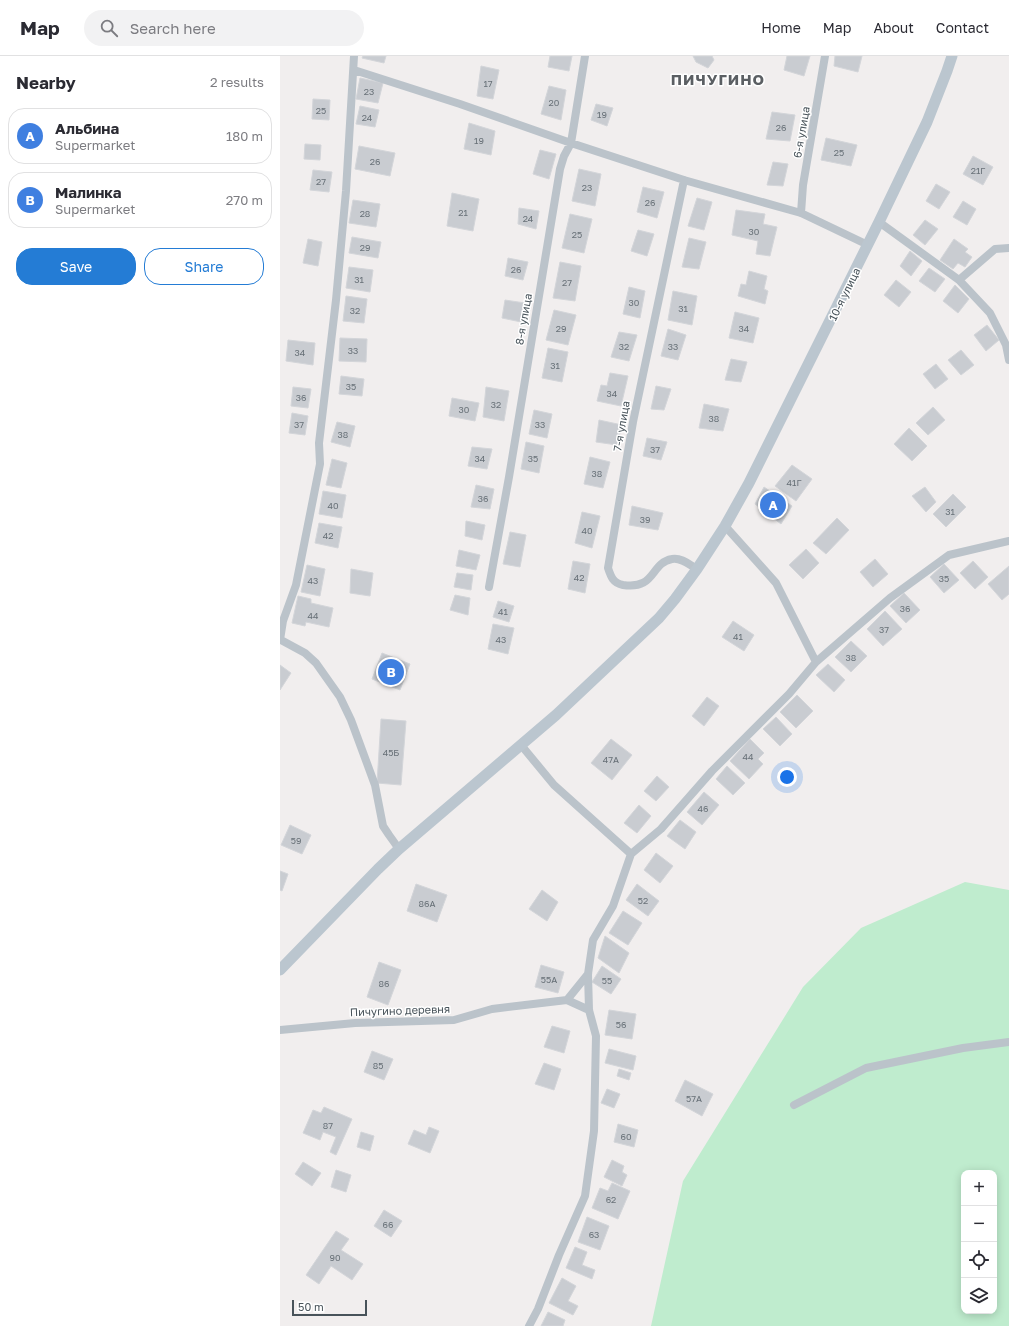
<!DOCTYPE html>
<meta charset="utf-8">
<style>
body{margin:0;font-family:"Golos Text",sans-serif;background:#f2f2f3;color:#2b2b33}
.controls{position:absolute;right:12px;bottom:12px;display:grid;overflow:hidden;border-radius:8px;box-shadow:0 2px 10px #0003}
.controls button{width:36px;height:36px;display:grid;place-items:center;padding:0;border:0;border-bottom:1px solid #e1e1e2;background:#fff;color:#2b2b33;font:20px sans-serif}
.scale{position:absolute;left:12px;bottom:10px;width:75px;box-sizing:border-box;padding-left:4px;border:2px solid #48535a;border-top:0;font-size:11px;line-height:14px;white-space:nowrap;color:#48535a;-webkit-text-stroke:3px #fff;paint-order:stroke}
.you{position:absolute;left:507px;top:721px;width:14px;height:14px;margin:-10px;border:3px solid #fff;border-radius:50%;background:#1a73e8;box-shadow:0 0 0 6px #1a73e833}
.badge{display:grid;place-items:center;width:26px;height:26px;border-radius:50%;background:#247cd5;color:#fff;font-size:13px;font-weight:700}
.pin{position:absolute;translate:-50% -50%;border:2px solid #fff;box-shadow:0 1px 4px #0006}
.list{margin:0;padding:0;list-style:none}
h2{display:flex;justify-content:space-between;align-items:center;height:52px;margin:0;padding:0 16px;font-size:17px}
h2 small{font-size:13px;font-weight:400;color:#7c7c81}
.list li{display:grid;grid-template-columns:26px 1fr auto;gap:12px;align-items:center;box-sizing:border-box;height:56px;margin:0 8px 8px;padding:0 8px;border:1px solid #e1e1e2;border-radius:16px}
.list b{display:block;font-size:15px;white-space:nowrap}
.list p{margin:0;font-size:13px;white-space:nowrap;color:#7c7c81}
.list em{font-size:13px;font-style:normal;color:#7c7c81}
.actions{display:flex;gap:8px;padding:12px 16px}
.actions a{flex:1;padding:9px 0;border:1px solid #247cd5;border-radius:16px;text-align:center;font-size:14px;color:#247cd5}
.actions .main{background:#247cd5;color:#fff}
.icon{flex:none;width:22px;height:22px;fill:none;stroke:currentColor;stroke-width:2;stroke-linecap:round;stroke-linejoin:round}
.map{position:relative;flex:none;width:729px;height:1270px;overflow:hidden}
header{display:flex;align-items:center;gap:24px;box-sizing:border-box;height:56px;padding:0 20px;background:#fff;border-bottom:1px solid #e1e1e2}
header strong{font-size:19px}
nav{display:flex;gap:22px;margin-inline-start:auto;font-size:14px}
.search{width:280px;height:36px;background:#f2f2f3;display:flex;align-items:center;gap:10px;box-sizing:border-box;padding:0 14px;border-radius:22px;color:#7c7c81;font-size:15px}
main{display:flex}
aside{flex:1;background:#fff}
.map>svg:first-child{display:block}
</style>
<header>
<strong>Map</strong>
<div class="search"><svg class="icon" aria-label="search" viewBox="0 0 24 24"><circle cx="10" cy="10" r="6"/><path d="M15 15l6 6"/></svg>Search here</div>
<nav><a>Home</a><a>Map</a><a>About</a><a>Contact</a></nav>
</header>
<main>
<aside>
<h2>Nearby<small>2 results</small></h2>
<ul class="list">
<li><span class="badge" style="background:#3f7fe0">A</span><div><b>Альбина</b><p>Supermarket</p></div><em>180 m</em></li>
<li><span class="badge" style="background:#3f7fe0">B</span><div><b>Малинка</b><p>Supermarket</p></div><em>270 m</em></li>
</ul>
<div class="actions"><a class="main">Save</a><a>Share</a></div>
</aside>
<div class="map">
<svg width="729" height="1270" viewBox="0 0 729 1270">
<rect width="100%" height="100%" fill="#f1eeee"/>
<path fill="#bfecce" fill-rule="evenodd" d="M685,826L729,834V1270H371L403,1125L523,931L581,872ZM684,1117H714V1255H684Z"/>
<path fill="#c9ccd1" stroke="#d3d5d9" d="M83,0H106L104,7L82,2Z
M270,0H292L289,15L268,11Z
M413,0H432L434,4L428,12L416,6Z
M507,0H530L524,20L504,14Z
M555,0H582L578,16L554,10Z
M201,10L219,14L213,43L197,40Z
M80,22L103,27L98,47L76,43Z
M269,30L286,34L281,64L261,58Z
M33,43L50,44L49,64L32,63Z
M316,48L333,52L327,70L311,64Z
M80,50L99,54L95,71L76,68Z
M492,56L515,59L510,85L486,83Z
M189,67L215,75L211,99L184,93Z
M546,82L577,89L571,110L541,104Z
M25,88L41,89L40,104L24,103Z
M79,90L115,97L110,120L75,113Z
M260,94L276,98L269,123L253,118Z
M693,100L713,111L703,129L683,118Z
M493,106L508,108L503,130L487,129Z
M299,113L321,118L315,150L292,145Z
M33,114L52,116L49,136L30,134Z
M656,128L670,136L659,153L646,145Z
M363,131L384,136L377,162L357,156Z
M172,137L199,143L193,175L167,170Z
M417,142L432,146L424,174L408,170Z
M73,144L100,148L96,171L69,167Z
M683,145L696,153L687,169L673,161Z
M239,152L259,155L256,173L238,168Z
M456,154L485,158L483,168L497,171L490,200L476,198L478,185L452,179Z
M290,158L312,163L304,197L282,192Z
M645,164L658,173L645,189L633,179Z
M358,174L374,178L367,200L351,195Z
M72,181L101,186L98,202L69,197Z
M409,182L426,186L419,213L402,211Z
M28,183L42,186L38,210L23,207Z
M674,183L688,193L685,196L692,201L685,211L678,207L673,213L660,204Z
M630,195L642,205L631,220L620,210Z
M228,202L248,206L243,224L225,220Z
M280,206L301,210L295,245L273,242Z
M69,211L93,214L90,236L66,232Z
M649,212L665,223L655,236L639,225Z
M469,215L487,220L484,233L488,235L485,248L458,240L461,228L466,229Z
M616,224L631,236L619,251L604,239Z
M675,229L689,243L678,257L663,245Z
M349,231L365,235L360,262L343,258Z
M393,235L417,240L412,269L388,264Z
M66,240L87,243L84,267L63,265Z
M225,244L245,247L241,266L222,262Z
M274,254L296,259L288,289L266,284Z
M455,256L479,262L473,287L449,282Z
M707,269L719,284L706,295L694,279Z
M388,273L406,279L398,304L381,300Z
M339,276L357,279L349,305L331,301Z
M60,282L87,283L86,306L59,305Z
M8,284L35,287L33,309L6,305Z
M268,292L288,296L282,326L262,322Z
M681,294L694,309L681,319L668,304Z
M451,303L467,306L461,326L445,324Z
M656,308L668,323L655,333L643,318Z
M330,317L348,320L341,350L317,345L321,329L327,330Z
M61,320L84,323L82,340L59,338Z
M376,330L391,333L384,354L371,353Z
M13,331L31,333L28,352L11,350Z
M206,331L229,335L224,365L203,361Z
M172,342L199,347L195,365L169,360Z
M424,348L449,353L443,375L419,372Z
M653,351L665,364L648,379L636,367Z
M254,354L272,358L267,382L249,378Z
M12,357L28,360L25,379L9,377Z
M319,364L342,369L337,389L316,386Z
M57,366L75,370L70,391L51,386Z
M629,372L647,390L632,405L614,388Z
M367,382L387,386L381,404L363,400Z
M246,386L264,390L259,417L241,413Z
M192,391L212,393L207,413L188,410Z
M310,401L330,406L323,432L304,428Z
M52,403L67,407L61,432L46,429Z
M512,409L532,423L516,445L495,430Z
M196,429L214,433L210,453L191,451Z
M484,431L512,450L501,468L475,448Z
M645,431L656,446L646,456L632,440Z
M43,435L66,439L62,462L39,458Z
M673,438L686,451L666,471L653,458Z
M352,450L383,457L378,474L349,469Z
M302,456L320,460L312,492L295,487Z
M557,462L569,474L546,498L533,487Z
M186,465L205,469L202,484L185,480Z
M39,467L62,471L58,492L35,487Z
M230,476L246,479L240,511L223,508Z
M526,493L539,507L523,523L509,509Z
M179,494L200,499L196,514L176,510Z
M595,503L608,518L593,531L580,516Z
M293,505L310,508L305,537L288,533Z
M693,505L708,521L695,533L680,517Z
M664,508L679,524L664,537L650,521Z
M27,509L45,513L40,540L21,536Z
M729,510V538L722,544L708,528Z
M71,513L93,517L90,540L70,537Z
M177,517L193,519L191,534L174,531Z
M624,537L640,554L626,567L610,550Z
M175,539L190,542L188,559L170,554Z
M18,540L31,543V547L53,552L49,571L26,566L25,570L12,567Z
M218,545L234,550L229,566L213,561Z
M605,555L622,573L603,590L587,573Z
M453,565L474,579L464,595L442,581Z
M213,568L234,572L228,598L208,593Z
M571,585L587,600L571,616L555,601Z
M102,597L130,608L120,634L92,623Z
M548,608L565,624L554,636L536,619Z
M0,609L11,617L0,634Z
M517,639L533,655L516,672L500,656Z
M427,641L439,650L424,670L412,660Z
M496,661L512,678L500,690L483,673Z
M101,663L126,665L121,729L97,727Z
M331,683L352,699L332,724L311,707Z
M470,683L484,697L478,703L483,708L469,723L450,705Z
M447,710L465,727L453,739L436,723Z
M377,720L389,731L376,745L364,735Z
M424,736L439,749L422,769L407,756Z
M359,749L371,760L357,777L344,767Z
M400,764L416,776L405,793L387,780Z
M10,769L31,779L22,798L1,789Z
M376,797L393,810L380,827L364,814Z
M0,815L8,818L2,835L0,834Z
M136,828L167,839L157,866L127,855Z
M357,828L379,845L368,860L346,844Z
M262,834L278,846L267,865L249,853Z
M343,855L362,867L348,889L329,877Z
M325,880L349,897L339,917L318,902Z
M99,906L121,914L108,949L87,941Z
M261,909L284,916L278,937L255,931Z
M322,910L341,923L331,938L312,926Z
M329,954L356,958L352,983L325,979Z
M272,970L290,975L284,997L264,991Z
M329,993L356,1000L353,1014L325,1007Z
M92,995L113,1003L104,1024L84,1016Z
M264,1007L281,1013L274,1034L255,1028Z
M339,1013L351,1017L349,1024L337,1020Z
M405,1024L433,1038L422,1060L395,1045Z
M327,1033L340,1038L334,1052L321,1047Z
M44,1051L72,1063L56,1099L50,1096L56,1081L43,1076L40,1084L23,1077L33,1054L41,1057Z
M338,1068L358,1074L354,1091L334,1086Z
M149,1071L159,1075L150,1097L128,1088L134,1074L146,1079Z
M81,1076L94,1080L90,1095L77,1091Z
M332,1104L344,1110L342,1116L347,1119L342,1130L324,1121Z
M23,1106L41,1117L32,1130L15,1118Z
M56,1114L71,1119L66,1136L51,1131Z
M332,1127L350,1135L338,1163L312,1152L320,1132L328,1135Z
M104,1154L122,1165L111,1181L94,1170Z
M307,1161L329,1170L320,1194L298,1186Z
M56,1175L69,1183L61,1194L83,1208L72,1224L51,1210L39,1228L26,1219Z
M295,1191L307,1196L302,1209L315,1214L312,1223L286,1212Z
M282,1222L296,1230L288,1245L298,1250L293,1259L269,1247Z
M268,1256L285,1264L283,1270H261Z"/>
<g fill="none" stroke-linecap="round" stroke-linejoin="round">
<path stroke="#bbc3ca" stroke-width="8" d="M74,14L180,48L291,87L404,124L521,157L588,189
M404,124L353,366L328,512C331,521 333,527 343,529C376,534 370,507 392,503C401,501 410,509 417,513
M521,157L523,129L545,0
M599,166L679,224L710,257L726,289L729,304
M679,224L715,193L729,192
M209,531L229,421L280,113L284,100L291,87L305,0
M0,584L3,565L16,529L40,408L39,387L56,244L66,135L74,0
M1,584L25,597L36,607L60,641L71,664L95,729L103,770L109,779L119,793
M536,606L610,542L669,499L729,485
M241,689L274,729L351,798
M287,944L308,918
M0,974L75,967L174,964L212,953L287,944L309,954
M514,1049L586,1012L683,992L729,986
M249,1270L258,1253L279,1199L305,1140L314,1075L316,980L309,954L308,918L313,884L333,850L351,798L381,773L432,715L509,638L536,606L496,527L445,470"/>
<path stroke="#bbc6cf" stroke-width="11" d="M0,914L98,813L119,793L276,659L379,562L395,543L417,513L445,470L469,427L599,166L647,66L667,15L672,0"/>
</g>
<g text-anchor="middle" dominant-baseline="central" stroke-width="3" stroke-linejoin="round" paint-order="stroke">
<g font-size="9" fill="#687178">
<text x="208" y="27">17</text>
<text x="89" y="35">23</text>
<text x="274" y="46">20</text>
<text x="41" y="54">25</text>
<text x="322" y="58">19</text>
<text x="87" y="61">24</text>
<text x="501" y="71">26</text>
<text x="199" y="84">19</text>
<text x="559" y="96">25</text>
<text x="95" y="105">26</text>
<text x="698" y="114">21Г</text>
<text x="41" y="125">27</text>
<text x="307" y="131">23</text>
<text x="370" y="146">26</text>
<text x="183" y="156">21</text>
<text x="85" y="157">28</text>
<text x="248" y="162">24</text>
<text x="474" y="175">30</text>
<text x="297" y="178">25</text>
<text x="85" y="191">29</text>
<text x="236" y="213">26</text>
<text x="79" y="223">31</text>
<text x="287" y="226">27</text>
<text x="354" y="246">30</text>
<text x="403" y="252">31</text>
<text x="75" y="254">32</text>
<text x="281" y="272">29</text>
<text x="464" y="272">34</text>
<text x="344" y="290">32</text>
<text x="393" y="290">33</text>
<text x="73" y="294">33</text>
<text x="20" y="296">34</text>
<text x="275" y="309">31</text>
<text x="71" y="330">35</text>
<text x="332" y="337">34</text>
<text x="21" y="341">36</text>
<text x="216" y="348">32</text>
<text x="184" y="353">30</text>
<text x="434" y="362">38</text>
<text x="19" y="368">37</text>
<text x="260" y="368">33</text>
<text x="63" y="378">38</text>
<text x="375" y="393">37</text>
<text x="200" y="402">34</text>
<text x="253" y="402">35</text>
<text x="317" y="417">38</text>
<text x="514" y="426">41Г</text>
<text x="203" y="442">36</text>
<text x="53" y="449">40</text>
<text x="670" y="455">31</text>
<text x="365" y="463">39</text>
<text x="307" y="474">40</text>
<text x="48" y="479">42</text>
<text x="299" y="521">42</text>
<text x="664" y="522">35</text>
<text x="33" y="524">43</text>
<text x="625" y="552">36</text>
<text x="223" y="555">41</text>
<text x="33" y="559">44</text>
<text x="604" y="573">37</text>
<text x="458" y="580">41</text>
<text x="221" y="583">43</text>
<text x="571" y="601">38</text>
<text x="111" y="696">45Б</text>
<text x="468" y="700">44</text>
<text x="331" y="703">47А</text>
<text x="423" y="752">46</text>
<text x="16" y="784">59</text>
<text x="363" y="844">52</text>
<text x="147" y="847">86А</text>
<text x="269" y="923">55А</text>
<text x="327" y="924">55</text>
<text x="104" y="927">86</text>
<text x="341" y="968">56</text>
<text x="98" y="1009">85</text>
<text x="414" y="1042">57А</text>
<text x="48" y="1069">87</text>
<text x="346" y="1080">60</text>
<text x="331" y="1143">62</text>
<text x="108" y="1168">66</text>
<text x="314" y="1178">63</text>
<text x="55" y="1201">90</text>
</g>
<g font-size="11" fill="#48535a" stroke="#fff">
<text transform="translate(521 76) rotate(-80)">6-я улица</text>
<text transform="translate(564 238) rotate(-64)">10-я улица</text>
<text transform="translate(243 263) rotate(-80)">8-я улица</text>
<text transform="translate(341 370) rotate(-80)">7-я улица</text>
<text transform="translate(120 954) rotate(-2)">Пичугино деревня</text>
</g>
<g font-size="15" font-weight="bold" letter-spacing="1" fill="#5b5f63" stroke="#fff">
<text x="438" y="23">ПИЧУГИНО</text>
</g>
</g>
</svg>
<div class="controls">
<button>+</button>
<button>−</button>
<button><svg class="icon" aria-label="locate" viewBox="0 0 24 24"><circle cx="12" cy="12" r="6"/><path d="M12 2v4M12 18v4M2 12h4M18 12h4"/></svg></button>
<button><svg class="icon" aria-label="layers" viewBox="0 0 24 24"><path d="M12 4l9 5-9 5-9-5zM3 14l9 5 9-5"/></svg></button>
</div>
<div class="scale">50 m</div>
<div class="you"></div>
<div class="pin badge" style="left:493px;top:449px;background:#3f7fe0">A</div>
<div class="pin badge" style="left:111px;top:616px;background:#3f7fe0">B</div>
</div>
</main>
